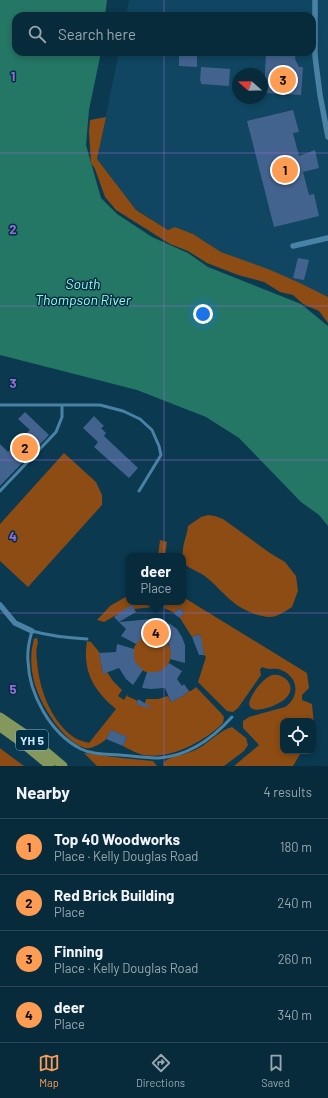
<!DOCTYPE html>
<meta charset="utf-8">
<style>
body{margin:0;font-family:Barlow,sans-serif;background:#163747;color:#f1f3f6}
.controls{position:absolute;right:12px;bottom:12px;display:grid;overflow:hidden;border-radius:8px;box-shadow:0 2px 6px #0003}
.controls button{width:36px;height:36px;display:grid;place-items:center;padding:0;border:0;border-bottom:1px solid #294756;background:#082b3c;color:#f1f3f6;font:20px sans-serif}
.compass{position:absolute;left:232px;top:68px;width:36px;height:36px;border-radius:50%;background:#082b3c;box-shadow:0 2px 6px #0003;rotate:290deg}
.you{position:absolute;left:203px;top:314px;width:14px;height:14px;margin:-10px;border:3px solid #fff;border-radius:50%;background:#1a73e8;box-shadow:0 0 0 6px #1a73e833}
.badge{display:grid;place-items:center;width:26px;height:26px;border-radius:50%;background:#fc9d53;color:#111;font-size:13px;font-weight:700}
.pin{position:absolute;translate:-50% -50%;border:2px solid #fff;box-shadow:0 1px 4px #0006}
.popup{position:absolute;left:126px;top:553px;width:60px;height:52px;box-sizing:border-box;display:grid;place-content:center;border-radius:8px;background:#082b3c;filter:drop-shadow(0 1px 3px #0005);font-size:13px;white-space:nowrap;color:#98a7af}
.popup b{font-size:15px;color:#f1f3f6}
.popup::after{content:'';position:absolute;left:50%;top:100%;margin-left:-8px;border:8px solid transparent;border-top-color:#082b3c}
.list{margin:0;padding:0;list-style:none}
h2{display:flex;justify-content:space-between;align-items:center;height:52px;margin:0;padding:0 16px;font-size:17px}
h2 small{font-size:13px;font-weight:400;color:#98a7af}
.list li{display:grid;grid-template-columns:26px 1fr auto;gap:12px;align-items:center;box-sizing:border-box;height:56px;padding:0 16px;border-top:1px solid #294756}
.list b{display:block;font-size:15px;white-space:nowrap}
.list p{margin:0;font-size:13px;white-space:nowrap;color:#98a7af}
.list em{font-size:13px;font-style:normal;color:#98a7af}
.icon{flex:none;width:22px;height:22px;fill:none;stroke:currentColor;stroke-width:2;stroke-linecap:round;stroke-linejoin:round}
.map{position:relative;flex:none;width:328px;height:766px;overflow:hidden}
.search{position:absolute;background:#082b3c;box-shadow:0 2px 6px #0003;left:12px;right:12px;top:12px;height:44px;display:flex;align-items:center;gap:10px;box-sizing:border-box;padding:0 14px;border-radius:12px;color:#98a7af;font-size:15px}
.sheet{height:276px;background:#082b3c}
nav{display:flex;justify-content:space-around;align-items:center;box-sizing:border-box;height:56px;border-top:1px solid #294756;background:#082b3c;font-size:11px;color:#98a7af}
nav a{display:grid;justify-items:center;gap:2px}
nav .on{color:#fc9d53}
.map>svg:first-child{display:block}
</style>
<div class="map">
<svg width="328" height="766" viewBox="0 0 328 766">
<rect width="100%" height="100%" fill="#0a3950"/>
<path fill="#104661" fill-rule="evenodd" d="M129,0H328V297L300,283L221,252L193,234L175,227L169,230L136,210L97,159L119,52H312V16H126ZM238,74H262V98H238Z"/>
<path fill="#8c4c13" d="M106,117L97,159L136,210L168,230L175,227L193,234L221,252L268,269L300,283L328,297V323L319,311L303,304L293,295L280,292L264,282L238,275L207,263L188,251L170,244L116,210L105,197L95,169L91,163L89,132L90,120Z
M64,453L96,482L102,495V505L28,587L0,561V524Z
M208,515L215,516L223,519L270,553L285,562L296,576L298,591L292,607C287,610 281,614 276,616C264,620 242,610 233,602C224,595 216,585 206,577C202,573 188,568 186,565C178,552 187,538 188,526L201,517Z
M160,540L167,542L165,556H158Z
M129,595V602H155L154,607L134,609L132,606L104,622L97,620L110,606Z
M183,597L307,673L309,688L302,695V700L312,704L314,725L313,728V721H283V751H302L293,766H234L259,745L243,728V721L249,717L285,707C300,697 299,677 281,670C274,667 269,671 263,667L260,669L261,675L238,708L233,712L227,711L198,682L206,657L204,655L200,634L192,637L180,618L184,612L179,608L175,613L164,608L165,603L162,602H183Z
M133 654a19 19 0 1 1 38 0a19 19 0 1 1-38 0Z
M37,638L38,643C36,648 36,655 37,661C39,688 50,719 72,736C77,740 83,741 89,743L116,709C94,691 82,671 87,641L91,642L100,653H99L103,674L107,672L113,681L122,690L118,696L124,700L128,693L127,696L138,701L137,705L144,706L146,699H158L168,696L171,702L183,696L189,691H191L196,687L221,713L224,717L223,723C205,741 170,760 143,755C136,753 129,749 123,746L127,737L111,730C109,733 108,736 106,739C103,743 90,750 85,748C65,742 45,711 38,693C31,676 29,656 34,639Z
M272,675C278,674 283,676 287,680C303,699 261,713 253,709C250,708 250,706 249,704C250,695 263,678 272,675Z
M232,727L246,738L248,745L244,751L224,766H164V762L166,760C177,755 189,754 199,748C210,742 220,730 232,727Z
M0,748L1,749L24,766H0Z
M84,753L122,758L153,761L157,766H97Z"/>
<path fill="#247665" d="M0,0H107L105,16H16V52H101L89,110L86,145L101,198L117,214L152,237L188,253L208,267L301,304L328,326V526L319,515L301,502L239,438L206,417L137,390L0,355Z"/>
<path fill="#43638f" d="M179,52H197V67L179,66Z
M266,52H296L295,59L299,67H303L301,95L264,93Z
M201,67L230,69L229,86L201,84V81H200Z
M293,110L299,132L293,133L299,156L315,150L319,168L303,172L309,195L314,194L319,216L274,227L247,121Z
M298,258L309,260L304,280L293,278Z
M25,412L49,435L0,486V444L8,452L30,430L18,419Z
M94,416L104,426L101,428L106,433L104,436L138,468L129,478L94,447L98,442L83,428Z
M132,605L136,612L119,622L152,619L161,620L160,623L168,626L169,623L177,629L182,637L185,645V663L170,659L171,654L169,644L162,637L157,635L152,634L143,637L136,644L121,636L126,629L114,617L120,612Z
M179,608L184,612L180,618L174,614Z
M200,634L202,641L204,655H199L192,637Z
M117,644L134,649V658L136,663L143,670L133,685L126,679L119,668L103,674L99,653L116,652Z
M169,663L182,671L177,679L182,686L184,684L189,691L183,696L171,702L165,688L151,689L142,688L147,672H157L162,670Z
M138,699L151,707V708L137,705Z
M111,730L127,737L123,746L106,739Z"/>
<g fill="none" stroke-linecap="round" stroke-linejoin="round">
<path stroke="#4982a4" stroke-width="3" d="M0,405H100L123,411L140,419L152,430L159,446L161,455L139,491
M0,491L56,432L62,417V405
M87,639C69,638 50,636 32,631C29,641 27,651 28,661C29,694 50,733 81,749C93,755 107,754 120,755C133,756 146,758 159,758C189,756 213,738 232,717"/>
<path stroke="#4982a4" stroke-width="5.5" d="M315,0V56L320,95L328,137
M293,246L328,238
M0,605L15,623L32,631"/>
<path stroke="#84985e" stroke-width="9" d="M0,717L25,734L63,766
M0,727L21,742L50,766"/>
</g>
<path fill="none" stroke="#976dd4" stroke-width="1" stroke-opacity="0.55" d="M164,0V16M164,52V766M0,153H328M0,306H328M0,460H328M0,613H328"/>
<g text-anchor="middle" dominant-baseline="central" stroke-width="3" stroke-linejoin="round" paint-order="stroke">
<rect fill="#002e45" stroke="#8db0c4" stroke-width="1" x="16" y="730" width="32" height="20" rx="3"/>
<g font-size="12" font-weight="bold" fill="#cae7fa">
<text x="32" y="740">YH 5</text>
</g>
<g font-size="14" font-style="italic" fill="#98fbe2" stroke="#002e45">
<text x="83" y="283">South<tspan x="83" dy="16">Thompson River</tspan></text>
</g>
</g>
<g font-size="13" text-anchor="middle" font-weight="bold" fill="#976dd4" stroke="#002e45" stroke-width="3" stroke-linejoin="round" paint-order="stroke">
<text x="13" y="81">1</text>
<text x="13" y="234">2</text>
<text x="13" y="388">3</text>
<text x="13" y="541">4</text>
<text x="13" y="694">5</text>
</g>
</svg>
<div class="controls">
<button><svg class="icon" aria-label="locate" viewBox="0 0 24 24"><circle cx="12" cy="12" r="6"/><path d="M12 2v4M12 18v4M2 12h4M18 12h4"/></svg></button>
</div>
<svg class="compass" viewBox="-18 -18 36 36"><path d="M0-13l5 13h-10z" fill="#e53935"/><path d="M0 13l5-13h-10z" fill="#98a7af"/></svg>
<div class="you"></div>
<div class="pin badge" style="left:285px;top:170px">1</div>
<div class="pin badge" style="left:25px;top:448px">2</div>
<div class="pin badge" style="left:283px;top:80px">3</div>
<div class="pin badge" style="left:156px;top:633px">4</div>
<div class="popup"><b>deer</b>Place</div>
<div class="search"><svg class="icon" aria-label="search" viewBox="0 0 24 24"><circle cx="10" cy="10" r="6"/><path d="M15 15l6 6"/></svg>Search here</div>
</div>
<section class="sheet">
<h2>Nearby<small>4 results</small></h2>
<ul class="list">
<li><span class="badge">1</span><div><b>Top 40 Woodworks</b><p>Place · Kelly Douglas Road</p></div><em>180 m</em></li>
<li><span class="badge">2</span><div><b>Red Brick Building</b><p>Place</p></div><em>240 m</em></li>
<li><span class="badge">3</span><div><b>Finning</b><p>Place · Kelly Douglas Road</p></div><em>260 m</em></li>
<li><span class="badge">4</span><div><b>deer</b><p>Place</p></div><em>340 m</em></li>
</ul>
</section>
<nav>
<a class="on"><svg class="icon" aria-label="map" viewBox="0 0 24 24"><path d="M3 6l6-2 6 2 6-2v14l-6 2-6-2-6 2zM9 4v14M15 6v14"/></svg>Map</a>
<a><svg class="icon" aria-label="directions" viewBox="0 0 24 24"><path d="M12 3l9 9-9 9-9-9zM9 14v-3h6M13 9l2 2-2 2"/></svg>Directions</a>
<a><svg class="icon" aria-label="saved" viewBox="0 0 24 24"><path d="M7 4h10v16l-5-4-5 4z"/></svg>Saved</a>
</nav>
